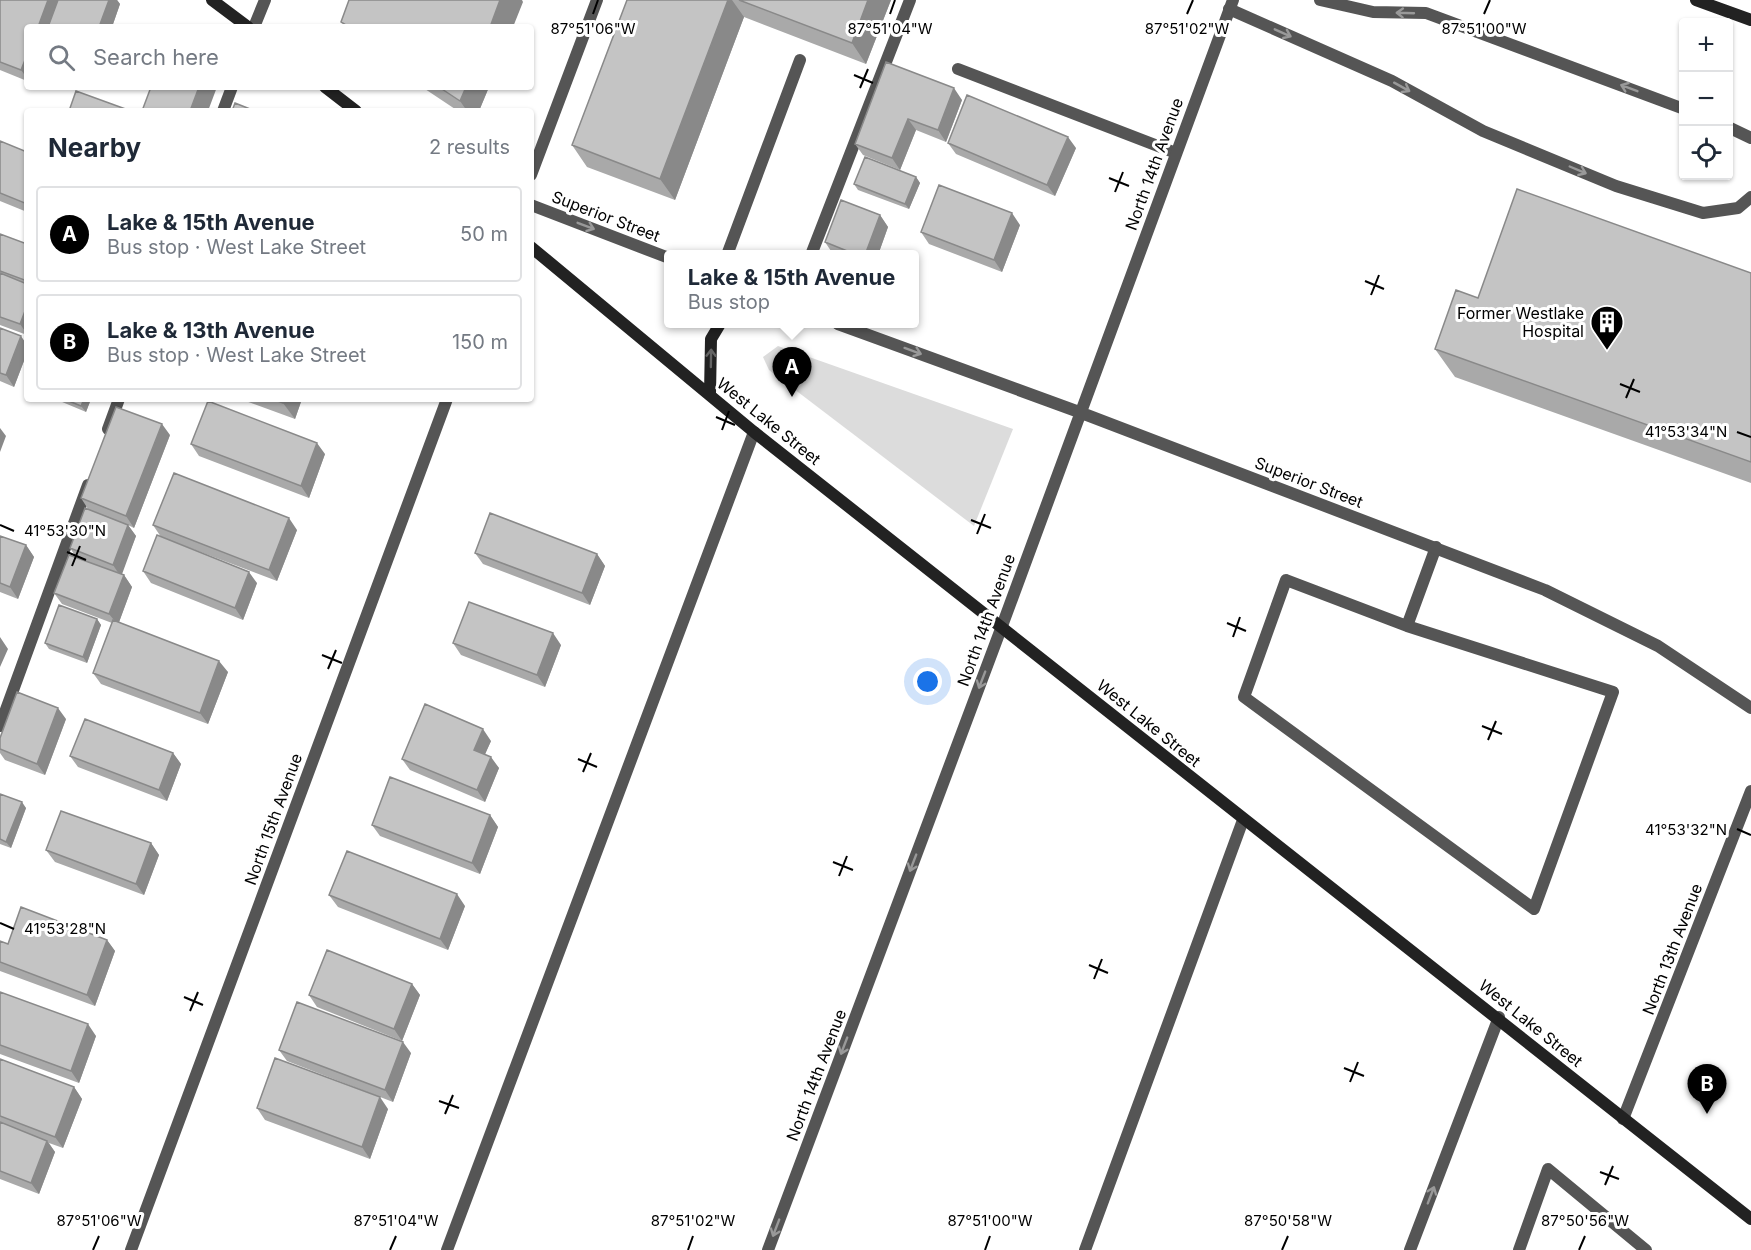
<!DOCTYPE html>
<meta charset="utf-8">
<style>
body{margin:0;font-family:Inter,sans-serif;background:#f6f6f7;color:#1f2937}
.controls{position:absolute;right:18px;top:18px;display:grid;overflow:hidden;border-radius:6px;box-shadow:0 2px 4px #0004}
.controls button{width:54px;height:54px;display:grid;place-items:center;padding:0;border:0;border-bottom:2px solid #e0e1e3;background:#fff;color:#1f2937;font:30px sans-serif}
.you{position:absolute;left:928px;top:682px;width:21px;height:21px;margin:-15px;border:4px solid #fff;border-radius:50%;background:#1a73e8;box-shadow:0 0 0 9px #1a73e833}
.badge{display:grid;place-items:center;width:39px;height:39px;border-radius:50%;background:#000;color:#fff;font-size:20px;font-weight:700}
.pin{position:absolute;translate:-50% -50px;filter:drop-shadow(0 2px 3px #0008)}
.pin::after{content:'';position:absolute;top:32px;width:21px;height:18px;background:inherit;clip-path:polygon(0 0,100% 0,50% 100%)}
.popup{position:absolute;left:664px;top:250px;width:255px;height:78px;box-sizing:border-box;display:grid;place-content:center;border-radius:6px;background:#fff;filter:drop-shadow(0 2px 4px #0005);font-size:20px;white-space:nowrap;color:#747a83}
.popup b{font-size:22px;color:#1f2937}
.popup::after{content:'';position:absolute;left:50%;top:100%;margin-left:-12px;border:12px solid transparent;border-top-color:#fff}
.list{margin:0;padding:0;list-style:none}
h2{display:flex;justify-content:space-between;align-items:center;height:78px;margin:0;padding:0 24px;font-size:26px}
h2 small{font-size:20px;font-weight:400;color:#747a83}
.list li{display:grid;grid-template-columns:39px 1fr auto;gap:18px;align-items:center;box-sizing:border-box;height:96px;margin:0 12px 12px;padding:0 12px;border:2px solid #e0e1e3;border-radius:6px}
.list b{display:block;font-size:22px;white-space:nowrap}
.list p{margin:0;font-size:20px;white-space:nowrap;color:#747a83}
.list em{font-size:20px;font-style:normal;color:#747a83}
.icon{flex:none;width:33px;height:33px;fill:none;stroke:currentColor;stroke-width:2;stroke-linecap:round;stroke-linejoin:round}
.map{position:relative;flex:none;width:1751px;height:1250px;overflow:hidden}
.search{position:absolute;background:#fff;box-shadow:0 2px 4px #0004;left:24px;top:24px;width:510px;height:66px;display:flex;align-items:center;gap:15px;box-sizing:border-box;padding:0 21px;border-radius:6px;color:#747a83;font-size:22px}
.panel{position:absolute;background:#fff;box-shadow:0 2px 4px #0004;left:24px;top:108px;width:510px;height:294px;border-radius:6px}
.map>svg:first-child{display:block}
</style>
<div class="map">
<svg width="1751" height="1250" viewBox="0 0 1751 1250">
<rect width="100%" height="100%" fill="#fff"/>
<path fill="#dcdcdc" d="M778,346L1013,429L974,526L769,370L763,357Z"/>
<g fill="none" stroke-linecap="round" stroke-linejoin="round">
<path stroke="#555" stroke-width="12" d="M1320,0L1373,12L1426,13L1684,109
M1229,9L1392,81L1483,131L1616,186L1703,213L1738,208L1751,197
M254,27L265,0
M958,69L1176,153
M223,111L232,87
M1728,127L1751,138
M727,255L800,60
M811,255L910,0
M108,429L119,399
M1407,626L1613,692L1534,909L1244,697L1286,580L1407,626L1436,547
M0,726L88,485
M447,1250L754,432
M1085,1250L1243,820
M1519,1250L1548,1169L1646,1250"/>
<path stroke="#555" stroke-width="12" d="M531,175L597,0
M531,205L669,258
M838,324L1079,412L1545,590L1658,646L1751,708
M1623,1119L1751,791
M131,1250L447,399
M768,1250L1002,626L1233,0
M1410,1250L1499,1017"/>
<path stroke="#222" stroke-width="12" d="M212,0L248,27
M1696,0L1751,20
M325,87L356,111
M531,247L754,432L1751,1219
M710,394L711,339L720,324"/>
</g>
<path fill="#a9a9a9" d="M0,0H117L120,4L112,27H27V81L0,70Z
M627,0H891L866,64L744,17L675,200L587,167L572,145Z
M886,62L962,100L946,142L916,130L900,170L863,155L855,144Z
M422,87H489L479,111H458Z
M0,141L27,152V212L0,201Z
M948,143L1076,148L1055,196L956,154Z
M916,177L920,183L909,209L858,190L854,184Z
M880,215L888,227L878,255H835L833,254L825,242Z
M1020,225L1002,272L929,244L921,232Z
M0,234L27,244V335L0,325Z
M1751,273V483L1455,377L1435,349Z
M0,328L27,345V353L14,387L0,381Z
M55,399H91L86,412Z
M240,399H302L295,419Z
M170,435L134,528L128,525L136,536L121,574L124,575L132,587L119,622L228,672L208,724L101,684L93,673L112,623L62,604L54,593L76,557L70,548L88,509L81,498Z
M191,444L325,454L309,498L199,456Z
M153,525L297,530L277,581L161,537Z
M0,536L26,545L34,557L18,599L0,592Z
M475,553L597,554L605,566L590,605L483,564Z
M143,571L257,583L243,620L151,583Z
M97,619L101,625L87,663L49,649L45,643Z
M453,643L561,645L545,687L461,655Z
M66,719L45,775L5,760L0,753V738Z
M491,741L485,754L499,768L485,802L410,770L402,759Z
M173,753L181,764L167,801L78,767L70,756Z
M0,794L26,808L11,848L0,844Z
M490,815L498,827L480,874L380,836L372,825Z
M151,843L159,855L144,895L55,862L46,850Z
M329,895L465,906L448,950L338,907Z
M107,940L115,951L95,1006L0,971V941L8,944Z
M412,984L420,995L402,1041L317,1007L309,995Z
M0,992L96,1036L79,1083L0,1054Z
M279,1050L411,1053L393,1102L287,1061Z
M0,1059L74,1087L82,1099L63,1148L49,1143L55,1152L39,1194L0,1179Z
M257,1108L388,1109L370,1159L265,1120Z"/>
<path fill="#898989" d="M48,0H61L50,27H38Z
M109,0H117L120,4L112,27H99Z
M500,0H522L523,2L513,27H490Z
M728,0H732L744,17L675,200L660,179Z
M868,0H891L866,64L852,43Z
M27,55V78L21,70Z
M199,87H217L208,111H190Z
M466,87H489L479,111H467L460,101Z
M954,88L962,100L946,142L938,130Z
M908,119L916,130L900,170L892,158Z
M1068,137L1076,148L1055,196L1047,185Z
M916,177L920,183L909,209L905,204Z
M1012,213L1020,225L1002,272L994,260Z
M880,215L888,227L878,255H865Z
M27,306V334L20,324Z
M21,336L27,345V353L14,387L6,375Z
M84,399H91L86,412L81,406Z
M285,399H302L295,419L283,403Z
M162,424L170,435L134,528L126,516Z
M0,428L6,436L0,452Z
M317,443L325,454L309,498L301,486Z
M289,518L297,530L277,581L269,570Z
M128,525L136,536L121,577L113,565Z
M26,545L34,557L18,599L10,587Z
M597,554L605,566L590,605L582,593Z
M249,572L257,583L243,620L235,608Z
M124,575L132,587L118,625L109,614Z
M97,619L101,625L87,663L83,657Z
M553,633L561,645L545,687L537,675Z
M0,637L8,649L0,667Z
M219,661L228,672L208,724L200,713Z
M58,708L66,719L45,775L37,764Z
M483,729L491,741L482,761L474,750Z
M173,753L181,764L167,801L159,790Z
M491,757L499,768L485,802L477,790Z
M22,802L26,808L11,848L6,842Z
M490,815L498,827L480,874L472,863Z
M151,843L159,855L144,895L136,884Z
M457,894L465,906L448,950L440,939Z
M107,940L115,951L95,1006L87,995Z
M412,984L420,995L402,1041L394,1029Z
M88,1024L96,1036L79,1083L71,1071Z
M403,1042L411,1053L393,1102L385,1090Z
M74,1087L82,1099L63,1148L55,1137Z
M380,1097L388,1109L370,1159L362,1147Z
M47,1141L55,1152L39,1194L31,1183Z"/>
<path fill="#c4c4c4" stroke="#898989" stroke-width="1.5" d="M0,0H48L38,27H27V55L21,70L0,62Z
M58,0H109L99,27H48Z
M349,0H500L490,27H349L341,22Z
M627,0H728L660,179L572,145Z
M739,0H868L852,43Z
M886,62L954,88L938,130L908,119L892,158L855,144Z
M151,87H199L190,111H142Z
M439,87H466L460,101Z
M76,91L131,111H69Z
M967,95L1068,137L1047,185L948,143Z
M235,103L255,111H232Z
M0,141L27,152V204L0,193Z
M865,157L916,177L905,204L854,184Z
M939,185L1012,213L994,260L921,232Z
M1517,189L1751,273V462L1435,349L1456,290L1478,298Z
M841,200L880,215L865,255H857L825,242Z
M0,234L27,244V281L0,271Z
M0,273L27,284V306L20,324L0,317Z
M0,328L21,336L6,375L0,373Z
M64,399H84L81,406Z
M273,399H285L283,403Z
M208,401L317,443L301,486L191,444Z
M116,407L162,424L126,516L81,498Z
M174,473L289,518L269,570L153,525Z
M85,508L128,525L113,565L70,548Z
M490,513L597,554L582,593L475,553Z
M157,535L249,572L235,608L143,571Z
M0,536L26,545L10,587L0,583Z
M69,555L124,575L109,614L54,593Z
M469,602L553,633L537,675L453,643Z
M59,605L97,619L83,657L45,643Z
M113,620L219,661L200,713L93,673Z
M17,692L58,708L37,764L0,749V738Z
M425,704L483,729L474,750L491,757L477,790L402,759Z
M85,719L173,753L159,790L70,756Z
M390,777L490,815L472,863L372,825Z
M0,794L22,802L6,842L0,839Z
M61,811L151,843L136,884L46,850Z
M347,851L457,894L440,939L329,895Z
M21,907L107,940L87,995L0,962V941L8,944Z
M327,950L412,984L394,1029L309,995Z
M0,992L88,1024L71,1071L0,1045Z
M297,1002L403,1042L385,1090L279,1050Z
M275,1058L380,1097L362,1147L257,1108Z
M0,1059L74,1087L55,1137L0,1116Z
M0,1122L47,1141L31,1183L0,1171Z"/>
<defs><path id="oneway-shaft" d="M-6 0H5M1.5-3L5.5 0L1.5 3" fill="none" stroke-width="1.6" stroke-linecap="round" stroke-linejoin="round" transform="scale(1.5)"/></defs>
<g stroke="#999">
<use href="#oneway-shaft" transform="translate(1405 13) rotate(-178)"/>
<use href="#oneway-shaft" transform="translate(1283 33) rotate(24)"/>
<use href="#oneway-shaft" transform="translate(1402 87) rotate(29)"/>
<use href="#oneway-shaft" transform="translate(1629 88) rotate(-159)"/>
<use href="#oneway-shaft" transform="translate(1578 170) rotate(23)"/>
<use href="#oneway-shaft" transform="translate(586 226) rotate(21)"/>
<use href="#oneway-shaft" transform="translate(913 351) rotate(20)"/>
<use href="#oneway-shaft" transform="translate(982 680) rotate(111)"/>
<use href="#oneway-shaft" transform="translate(913 863) rotate(111)"/>
<use href="#oneway-shaft" transform="translate(844 1046) rotate(111)"/>
<use href="#oneway-shaft" transform="translate(1431 1195) rotate(-69)"/>
<use href="#oneway-shaft" transform="translate(776 1228) rotate(111)"/>
</g>
<use stroke="#646464" href="#oneway-shaft" transform="translate(711 358) rotate(-89)"/>
<path fill="none" stroke="#000" stroke-width="2" d="M593,14L598,0M890,14L895,0M1187,14L1193,0M1484,14L1490,0M854,75L873,83M860,88L868,69M1109,178L1129,186M1115,192L1123,172M1365,281L1384,289M1371,295L1379,275M1620,384L1640,392M1626,398L1634,379M716,417L735,425M722,430L729,411M1737,432L1751,437M971,520L991,528M0,525L14,531M977,534L985,514M67,552L86,560M72,566L80,546M1227,623L1246,631M1233,637L1240,617M322,655L342,663M328,669L336,650M1482,726L1502,734M1488,740L1496,721M578,759L597,767M583,772L591,753M1737,829L1751,835M833,862L853,870M839,876L847,856M0,923L14,929M1089,965L1108,973M1094,979L1102,959M184,997L203,1005M190,1011L198,992M1344,1068L1364,1076M1350,1082L1358,1062M439,1101L459,1108M445,1114L453,1095M1600,1172L1619,1179M1605,1185L1613,1166M93,1250L99,1236M390,1250L396,1236M688,1250L693,1236M985,1250L990,1236M1282,1250L1288,1236M1579,1250L1585,1236"/>
<defs>
<g id="building-pin" transform="scale(1.725)"><path d="M0 17L-7.5 6A9.5 9.5 0 1 1 7.5 6Z" fill="#000" stroke="#fff"/><path d="M-4-6H4V6H1V3H-1V6H-4ZM-2.5-4.3h1.7v1.8h-1.7ZM.8-4.3h1.7v1.8H.8ZM-2.5-1h1.7V.8h-1.7ZM.8-1h1.7V.8H.8Z" fill="#fff"/></g>
</defs>
<g fill-rule="evenodd">
<use href="#building-pin" x="1607" y="322"/>
</g>
<g text-anchor="middle" dominant-baseline="central" stroke-width="6" stroke-linejoin="round" paint-order="stroke">
<g font-size="16" fill="#000" stroke="#fff">
<text transform="translate(1154 164) rotate(-70)">North 14th Avenue</text>
<text transform="translate(606 216) rotate(21)">Superior Street</text>
<text transform="translate(769 421) rotate(39)">West Lake Street</text>
<text transform="translate(1309 482) rotate(21)">Superior Street</text>
<text transform="translate(986 620) rotate(-70)">North 14th Avenue</text>
<text transform="translate(1149 723) rotate(39)">West Lake Street</text>
<text transform="translate(273 819) rotate(-70)">North 15th Avenue</text>
<text transform="translate(1672 949) rotate(-69)">North 13th Avenue</text>
<text transform="translate(1531 1023) rotate(39)">West Lake Street</text>
<text transform="translate(816 1075) rotate(-69)">North 14th Avenue</text>
</g>
<g font-size="16" fill="#000" stroke="#fff" text-anchor="end">
<text x="1584" y="313">Former Westlake<tspan x="1584" dy="18">Hospital</tspan></text>
</g>
</g>
<g font-size="15" text-anchor="middle" fill="#000" stroke="#fff" stroke-width="6" stroke-linejoin="round" paint-order="stroke">
<text x="593" y="34">87°51'06"W</text>
<text x="890" y="34">87°51'04"W</text>
<text x="1187" y="34">87°51'02"W</text>
<text x="1484" y="34">87°51'00"W</text>
<text x="1686" y="437">41°53'34"N</text>
<text x="65" y="536">41°53'30"N</text>
<text x="1686" y="835">41°53'32"N</text>
<text x="65" y="934">41°53'28"N</text>
<text x="99" y="1226">87°51'06"W</text>
<text x="396" y="1226">87°51'04"W</text>
<text x="693" y="1226">87°51'02"W</text>
<text x="990" y="1226">87°51'00"W</text>
<text x="1288" y="1226">87°50'58"W</text>
<text x="1585" y="1226">87°50'56"W</text>
</g>
</svg>
<div class="controls">
<button>+</button>
<button>−</button>
<button><svg class="icon" aria-label="locate" viewBox="0 0 24 24"><circle cx="12" cy="12" r="6"/><path d="M12 2v4M12 18v4M2 12h4M18 12h4"/></svg></button>
</div>
<div class="you"></div>
<div class="pin badge" style="left:792px;top:397px">A</div>
<div class="popup"><b>Lake &amp; 15th Avenue</b>Bus stop</div>
<div class="pin badge" style="left:1707px;top:1114px">B</div>
<div class="search"><svg class="icon" aria-label="search" viewBox="0 0 24 24"><circle cx="10" cy="10" r="6"/><path d="M15 15l6 6"/></svg>Search here</div>
<section class="panel">
<h2>Nearby<small>2 results</small></h2>
<ul class="list">
<li><span class="badge">A</span><div><b>Lake &amp; 15th Avenue</b><p>Bus stop · West Lake Street</p></div><em>50 m</em></li>
<li><span class="badge">B</span><div><b>Lake &amp; 13th Avenue</b><p>Bus stop · West Lake Street</p></div><em>150 m</em></li>
</ul>
</section>
</div>
